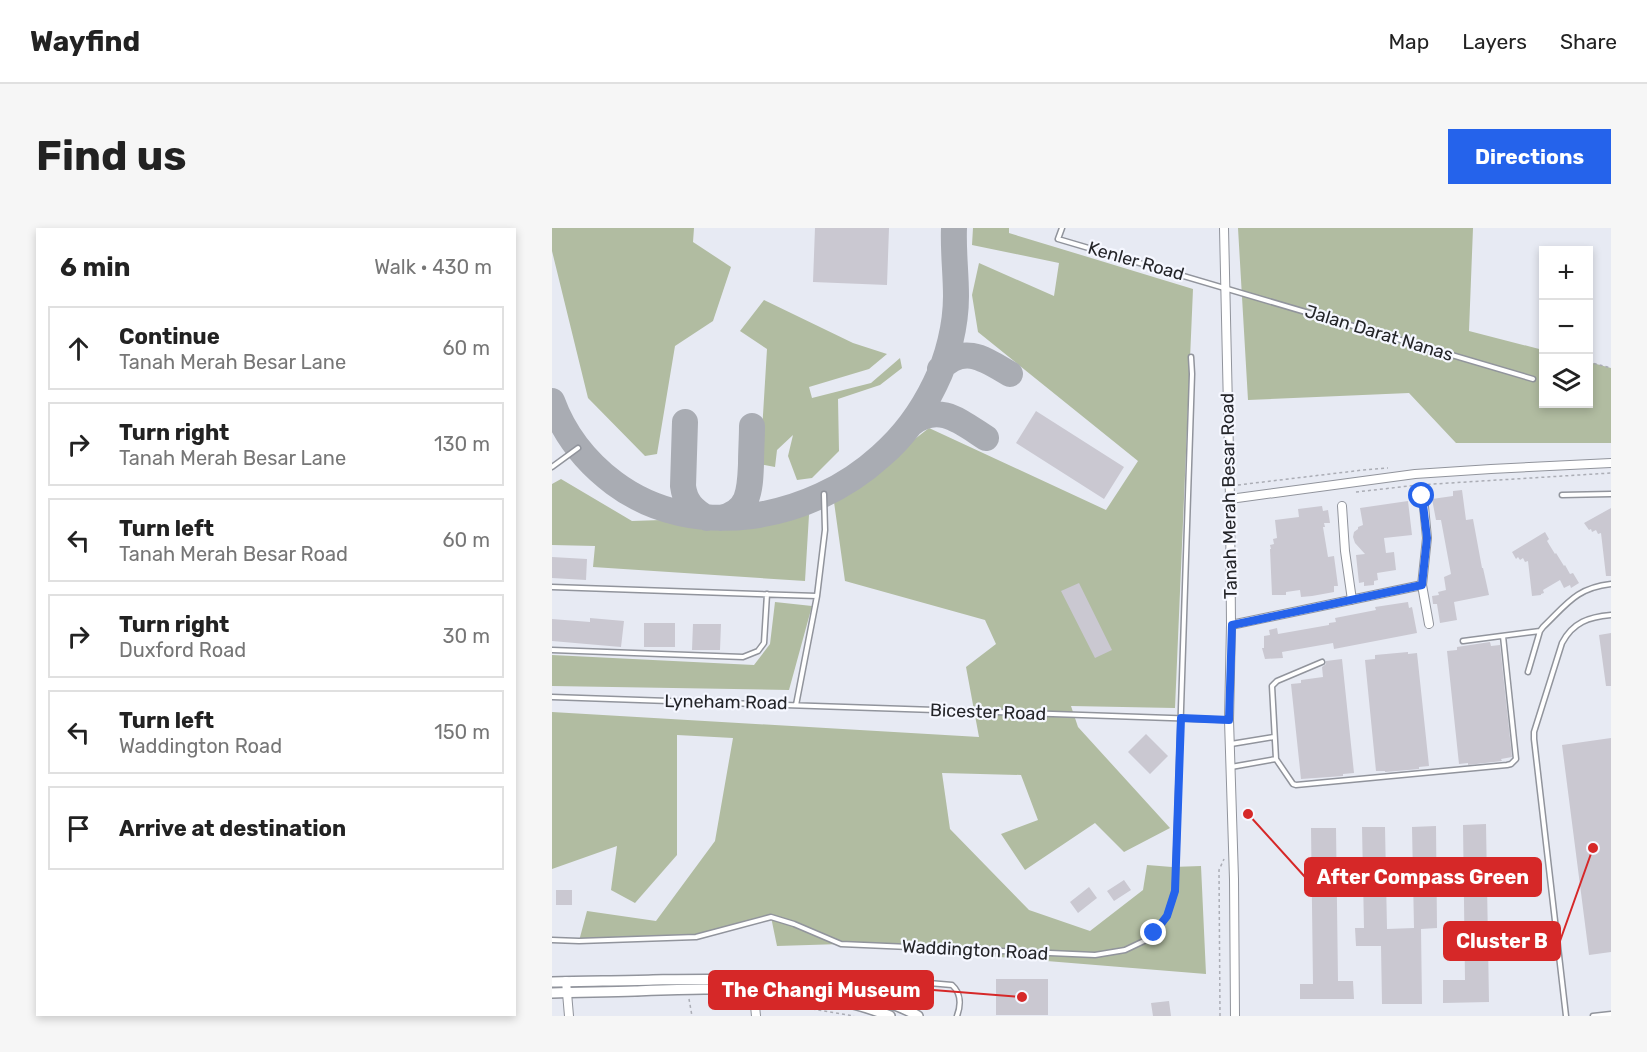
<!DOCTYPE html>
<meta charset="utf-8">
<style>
body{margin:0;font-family:Rubik,sans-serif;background:#f6f6f6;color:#222}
.controls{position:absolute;right:18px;top:18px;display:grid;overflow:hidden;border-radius:0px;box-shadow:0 3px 9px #0003}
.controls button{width:54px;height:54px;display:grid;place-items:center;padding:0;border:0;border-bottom:2px solid #e0e0e0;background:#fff;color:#222;font:30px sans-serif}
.stop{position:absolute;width:18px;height:18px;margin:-14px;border:4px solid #2563eb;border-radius:50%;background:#fff}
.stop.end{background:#2563eb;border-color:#fff;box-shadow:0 2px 6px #0008}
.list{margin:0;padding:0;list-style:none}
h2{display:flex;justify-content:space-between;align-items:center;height:78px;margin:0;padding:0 24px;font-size:26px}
h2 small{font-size:20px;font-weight:400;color:#767676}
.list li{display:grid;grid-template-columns:39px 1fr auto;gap:18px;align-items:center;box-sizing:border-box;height:84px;margin:0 12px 12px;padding:0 12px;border:2px solid #e0e0e0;border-radius:0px}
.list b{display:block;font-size:22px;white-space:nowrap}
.list p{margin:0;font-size:20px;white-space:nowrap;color:#767676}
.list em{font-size:20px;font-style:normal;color:#767676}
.icon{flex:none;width:33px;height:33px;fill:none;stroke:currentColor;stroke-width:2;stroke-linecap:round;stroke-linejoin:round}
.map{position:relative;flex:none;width:1059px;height:788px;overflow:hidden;border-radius:0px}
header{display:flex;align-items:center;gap:36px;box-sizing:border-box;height:84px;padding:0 30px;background:#fff;border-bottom:2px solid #e0e0e0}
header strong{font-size:28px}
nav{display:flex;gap:33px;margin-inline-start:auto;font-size:21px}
.intro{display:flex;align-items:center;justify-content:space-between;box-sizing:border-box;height:144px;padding:0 36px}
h1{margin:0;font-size:42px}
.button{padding:15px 27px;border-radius:0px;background:#2563eb;color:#fff;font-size:21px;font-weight:700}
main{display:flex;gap:36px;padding:0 36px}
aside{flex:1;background:#fff;border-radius:0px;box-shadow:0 3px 9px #0003}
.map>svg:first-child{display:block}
</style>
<header>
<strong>Wayfind</strong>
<nav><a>Map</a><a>Layers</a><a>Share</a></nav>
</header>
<div class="intro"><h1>Find us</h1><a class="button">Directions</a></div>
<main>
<aside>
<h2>6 min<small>Walk · 430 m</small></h2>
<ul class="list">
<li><svg class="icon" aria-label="ahead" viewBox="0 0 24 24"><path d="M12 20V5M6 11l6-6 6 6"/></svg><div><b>Continue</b><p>Tanah Merah Besar Lane</p></div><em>60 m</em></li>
<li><svg class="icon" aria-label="right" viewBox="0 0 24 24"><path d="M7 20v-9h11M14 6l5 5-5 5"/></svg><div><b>Turn right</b><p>Tanah Merah Besar Lane</p></div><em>130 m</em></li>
<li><svg class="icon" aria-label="left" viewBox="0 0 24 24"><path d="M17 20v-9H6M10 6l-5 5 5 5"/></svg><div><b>Turn left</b><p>Tanah Merah Besar Road</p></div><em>60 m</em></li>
<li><svg class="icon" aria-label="right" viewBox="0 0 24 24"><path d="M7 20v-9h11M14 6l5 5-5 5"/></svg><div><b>Turn right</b><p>Duxford Road</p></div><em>30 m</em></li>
<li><svg class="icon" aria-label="left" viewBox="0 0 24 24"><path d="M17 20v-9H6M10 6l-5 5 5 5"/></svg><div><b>Turn left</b><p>Waddington Road</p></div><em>150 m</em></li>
<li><svg class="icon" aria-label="arrive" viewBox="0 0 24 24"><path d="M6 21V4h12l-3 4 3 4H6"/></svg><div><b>Arrive at destination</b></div></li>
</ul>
</aside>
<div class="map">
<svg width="1059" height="788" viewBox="0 0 1059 788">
<rect width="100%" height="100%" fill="#e7eaf3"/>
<path fill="#b1bca1" d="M0,0H142L141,14L179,39L161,93L123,118L105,226L93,228L36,170L0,23Z
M421,0H457V5L641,61L623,480L519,478L526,499L618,600L572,624L543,595L473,642L449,606L486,592L469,547L390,545L398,601L477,682L538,703L591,662L595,637L620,639L649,638L654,746L289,716L225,718L219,689L144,709L27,713L35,683L104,693L163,613L181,510L125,507V627L83,675L59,662L65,618L0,641V484L427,509L414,439L444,416L433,392L293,353L282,274L377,200L554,282L586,233L426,104L420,67L427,35L502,68L507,35L420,17Z
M686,0H921L917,103L991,122L992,176H1036L1037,134L1059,140V215H904L857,165L696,172Z
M212,72L301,115L335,126L317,141L257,159L260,170L319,155L348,130L350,140L328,157L286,171L287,223L260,250L245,252L236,228L241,207L225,222L223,239L208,236L215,121L188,103Z
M9,251L80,293L257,287L253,353L41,339L43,318L0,317V256Z
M223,374L260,378L237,462L0,458V427L202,437L218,416Z"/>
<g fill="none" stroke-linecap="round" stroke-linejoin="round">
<path stroke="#a9acb3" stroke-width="26" d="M388,141C412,115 434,132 458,146
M0,173C12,206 34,234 62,255C142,315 259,292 329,228C352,208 370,183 383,156C396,130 404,97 404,68C404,45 401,23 402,0
M133,194L131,258C133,274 141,282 155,290
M359,196C387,174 409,194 434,210
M168,290C198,285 198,260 199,236C199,223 200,210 200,198"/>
</g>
<path fill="#cac8d1" d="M263,0H337L335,57L261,54Z
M484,183L572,239L552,271L464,215Z
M910,262L914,292L921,291L930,340H931L937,367L902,374L905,392L888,395L885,376H881L880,368L887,367L886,364L894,362L892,349L899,346L889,292H884L880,271L901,268V263Z
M856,273L860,307L832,310L834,325L842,324L844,342L825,345L826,352L822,353V357L812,358V354L807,355L804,327L813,326L803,315L801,309L802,304L806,301V299L811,297L808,280Z
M770,278L771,283L776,282L778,295H772L773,299H771L776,329L782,328L786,358H782V364L760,368L749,369L748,362L734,364V367H720L718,321H719L718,317L722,316L721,311L725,310L723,292L747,289L746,281Z
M1059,280V348H1054L1049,305L1046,306L1044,302L1040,304L1039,301L1037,302L1032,295Z
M993,304L997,311L995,313L1003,326L1004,325L1012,338L1013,337L1018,346L1021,345L1027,355L1019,360L1018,357L1012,360L1008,352L991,362L992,365L989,366V367L980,368L976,333L973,334L971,330L968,332L966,329L964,331L960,324Z
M0,329L35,331L34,352L0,350Z
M527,355L560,422L543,430L509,363Z
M856,374L857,380L860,379L865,405L782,421L781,415L730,424L731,430L713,431L710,420H712V408L718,407L717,402L725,400L726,406L777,397V395L784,394L783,390L824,382L823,379Z
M38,390L72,393L69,419L0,413V391L38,394Z
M92,395H123V419H92Z
M141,396H169L168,422H140Z
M1059,405V458H1054L1047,407Z
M938,414L939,418L948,417L960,529L949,531L950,533L916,537V535L907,536L895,423L905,422V419Z
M856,424V426L865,425L877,538L867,539V541L833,544V543H824L813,432L823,431V427Z
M790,431L802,545L791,546V548L749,551L739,456L749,455V452L771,449L770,439L774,436V433Z
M594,506L616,528L598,546L576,524Z
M1059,510V724L1037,727L1010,517Z
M934,596L937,774L891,775V752H913L911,597Z
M884,598L885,700L869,701L870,776H830L829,718H804L803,700H812L810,599H833L835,701L862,700L860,599Z
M759,600H784L786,753H801L802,771H748V756H761Z
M572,652L579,662L562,673L555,663Z
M537,659L545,670L526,685L518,674Z
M4,662H20V677H4Z
M444,751H496V787H444Z
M617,773L619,788H601L599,775Z"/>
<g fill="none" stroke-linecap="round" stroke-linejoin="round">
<g stroke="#91949c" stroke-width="7">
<path id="service" d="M510,0L506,11L981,151
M0,239L26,220
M1010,267L1059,266
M0,359L265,368
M911,413L988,403
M0,422L191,429L206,423L212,415L215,366
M770,434L725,453L720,458L724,531L741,556L744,557L955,537L959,536L964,531L951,408
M976,444L988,403L991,399C1015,376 1024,360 1059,356
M0,469L677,492
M244,477L265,368L273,302L272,266
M679,516L722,509
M679,539L724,531
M0,712L27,713L144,709L219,689L242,696L289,716L543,727L573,722L592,713L602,705L615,688L623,663L640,146L639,129
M312,767L318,751L319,750L400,757C409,765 409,777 405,788
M1014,788L982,511V504L1010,415C1021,394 1037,389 1059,387
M1041,788L1059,786"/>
</g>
<g stroke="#91949c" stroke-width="10">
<path id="minor" d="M672,0L678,271L679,397L677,492L682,651L683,788
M871,268L875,310L870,357L877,396
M678,271L863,246L939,241L1059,235
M790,278L793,323L800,372
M679,397L870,357
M14,753L17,788
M201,757L204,788"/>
</g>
<g stroke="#91949c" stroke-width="12">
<path id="tertiary" d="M0,754C34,753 67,753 101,752C171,751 242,749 311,767C329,772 350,778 366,788
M0,765C28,764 55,764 83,763C168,760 257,756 338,788"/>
</g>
<path stroke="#abadb5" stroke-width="1.5" stroke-dasharray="3 3" stroke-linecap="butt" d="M1036,134L1059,140
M987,147L992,144
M686,257L811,242L836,240
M804,264L866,257L1059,245
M137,771L140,788
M219,774L302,788
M668,788L667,642L672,631"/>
<use href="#service" stroke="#fff" stroke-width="4"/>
<use href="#minor" stroke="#fff" stroke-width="8"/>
<use href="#tertiary" stroke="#fff" stroke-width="9"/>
</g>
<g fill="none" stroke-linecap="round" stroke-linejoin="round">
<path stroke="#2563eb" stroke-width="8" d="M602,705L615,688L623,663L629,490L677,492L680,397L870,357L875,310L870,268"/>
</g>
<g text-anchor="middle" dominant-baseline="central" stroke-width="4.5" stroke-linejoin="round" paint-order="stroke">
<g font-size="18" fill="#242529" stroke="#f5f7ff">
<text transform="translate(584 33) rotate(16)">Kenler Road</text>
<text transform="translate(827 105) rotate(17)">Jalan Darat Nanas</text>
<text transform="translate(677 268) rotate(-91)">Tanah Merah Besar Road</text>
<text transform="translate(174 474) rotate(1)">Lyneham Road</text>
<text transform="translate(436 484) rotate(2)">Bicester Road</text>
<text transform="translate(423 722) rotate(3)">Waddington Road</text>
</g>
</g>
<path fill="none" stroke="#d62828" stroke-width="2" d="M696 586L753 649M1041 620L1008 713M470 769L381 762"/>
<g fill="#d62828" stroke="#f5f7ff" stroke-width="2">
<circle cx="696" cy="586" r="6"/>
<circle cx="1041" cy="620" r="6"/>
<circle cx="470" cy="769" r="6"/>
</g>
<g fill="#d62828" stroke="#d62828" stroke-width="2">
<rect x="753" y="630" width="236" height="38" rx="6"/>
<rect x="892" y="694" width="116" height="38" rx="6"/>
<rect x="157" y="743" width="224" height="38" rx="6"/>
</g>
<g font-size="20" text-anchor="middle" font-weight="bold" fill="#fff">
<text x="871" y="656">After Compass Green</text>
<text x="950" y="720">Cluster B</text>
<text x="269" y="769">The Changi Museum</text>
</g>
</svg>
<div class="controls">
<button>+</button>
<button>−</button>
<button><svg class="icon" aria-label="layers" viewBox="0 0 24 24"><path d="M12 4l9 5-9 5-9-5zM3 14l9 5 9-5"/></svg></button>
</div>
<div class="stop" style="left:870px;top:268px"></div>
<div class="stop end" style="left:602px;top:705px"></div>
</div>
</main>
